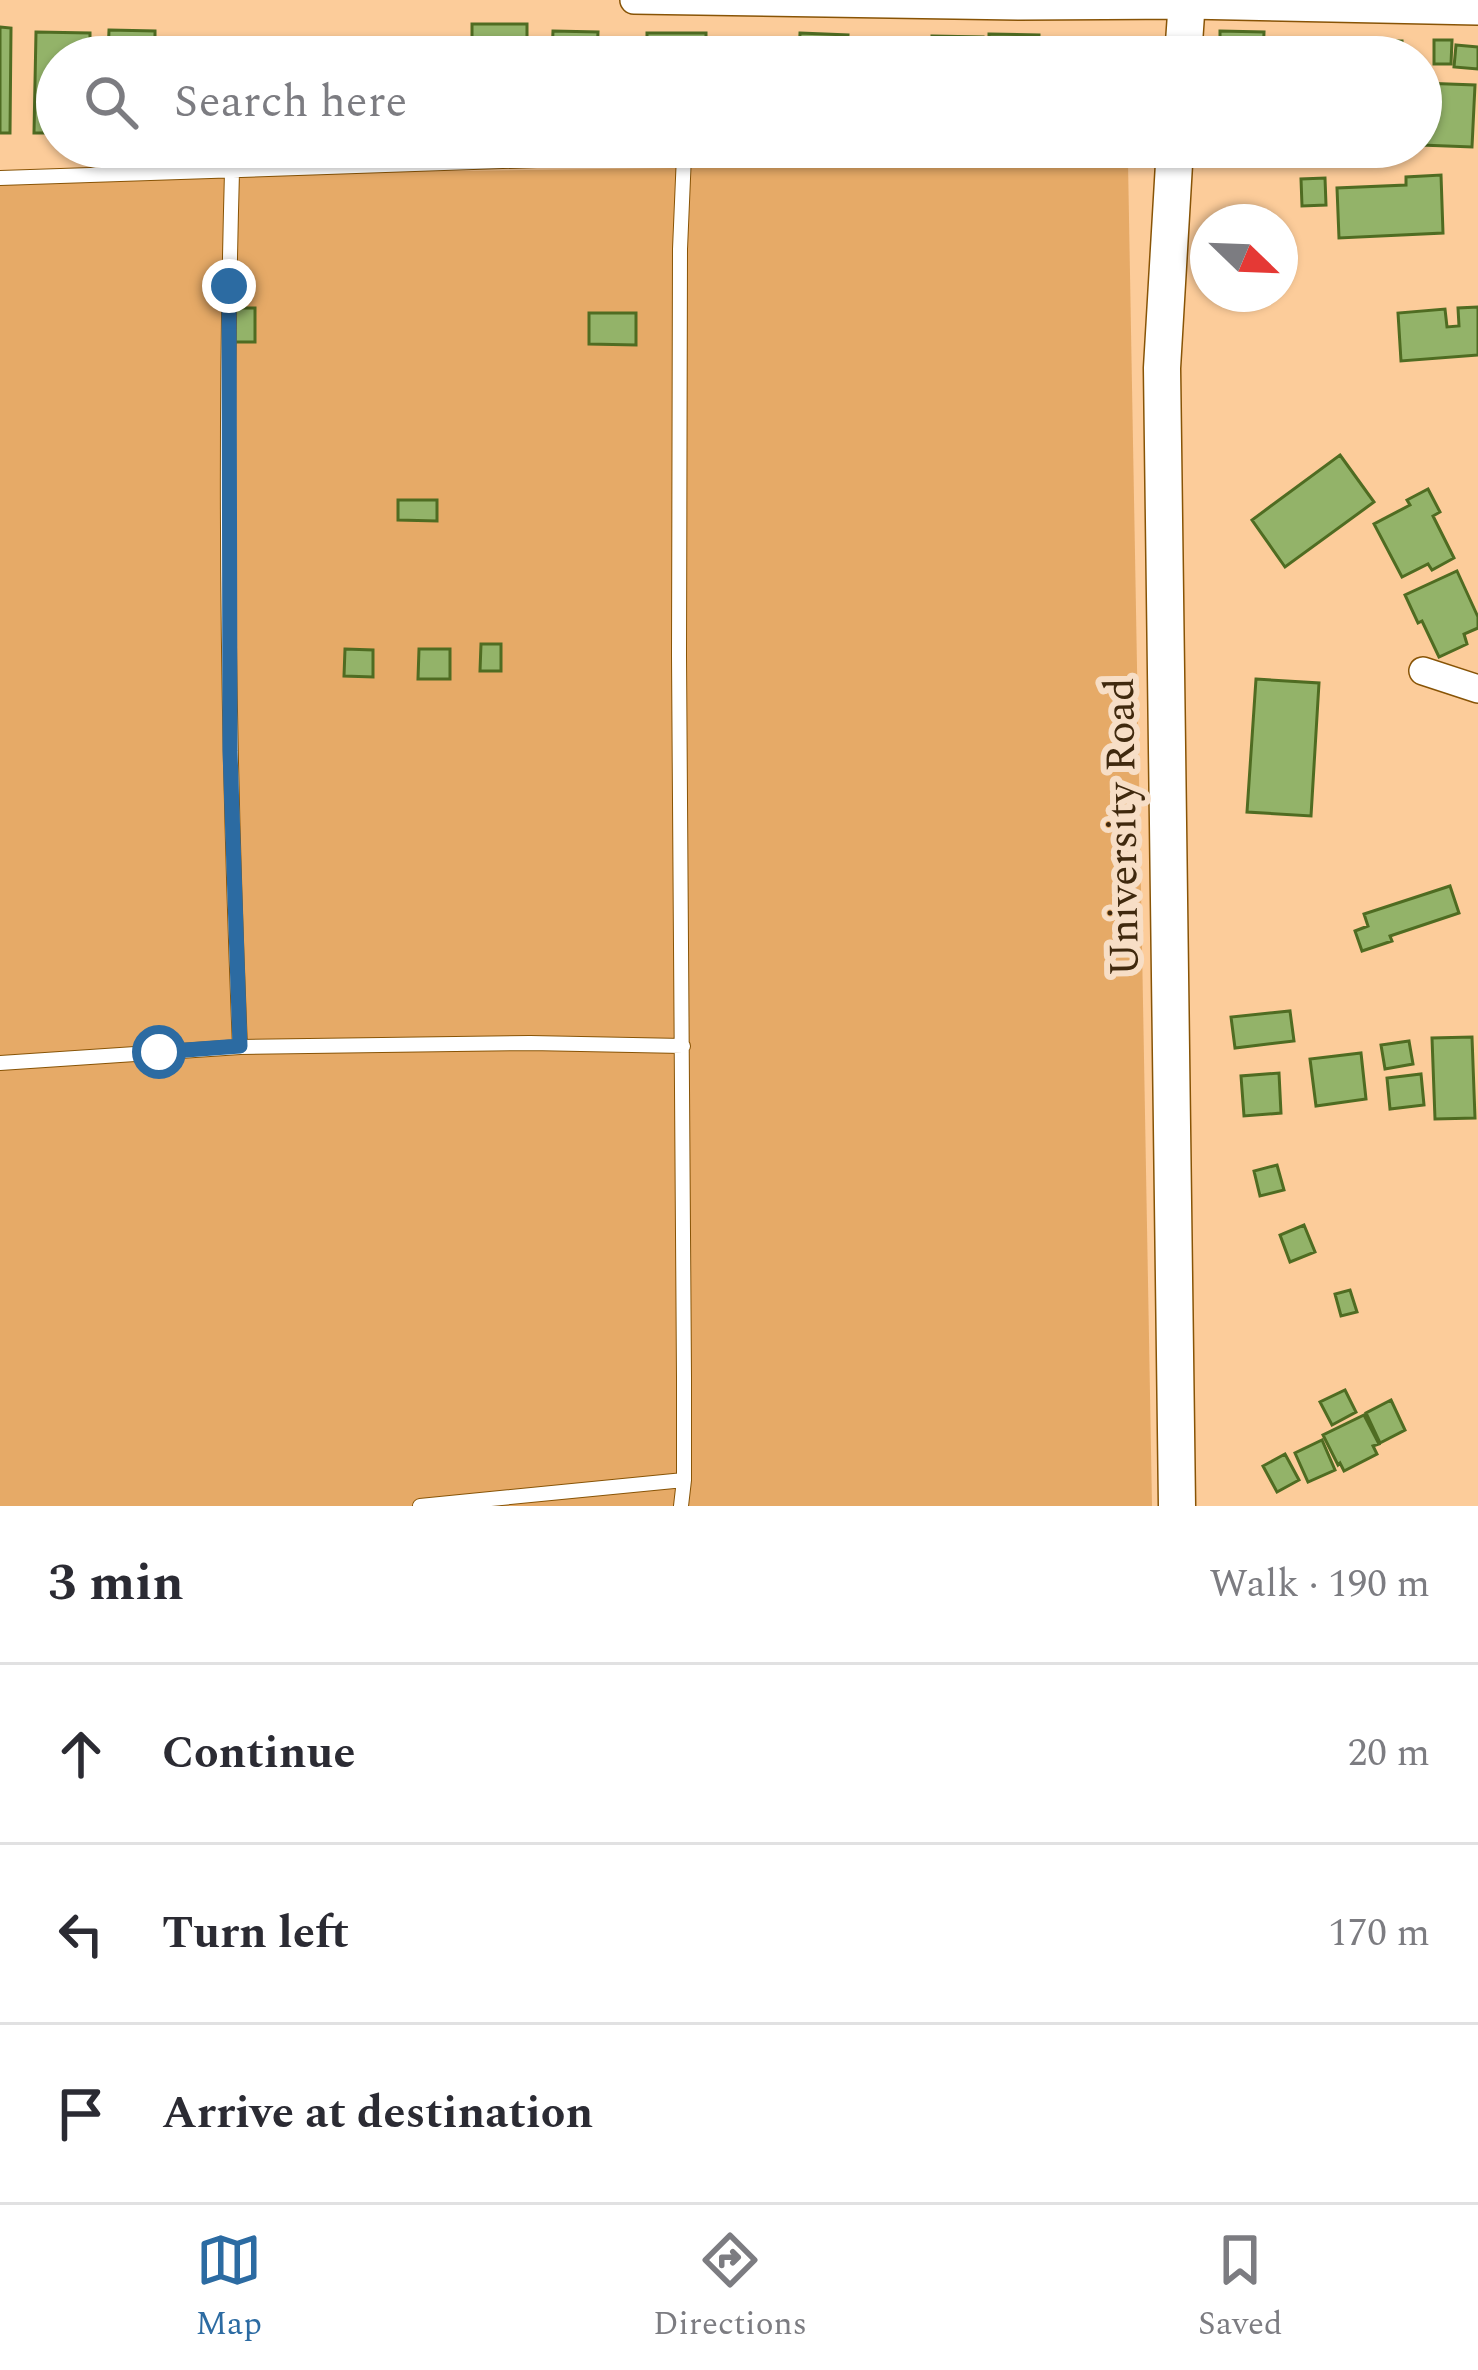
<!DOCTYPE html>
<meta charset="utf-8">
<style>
body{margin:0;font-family:Spectral,serif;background:#f7f7f7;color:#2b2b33}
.compass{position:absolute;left:1190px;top:204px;width:108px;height:108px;border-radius:50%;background:#fff;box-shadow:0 3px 9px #0004;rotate:113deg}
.stop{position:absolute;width:36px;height:36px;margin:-27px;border:9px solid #2c6ba2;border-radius:50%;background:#fff}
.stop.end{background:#2c6ba2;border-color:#fff;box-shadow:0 3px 12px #0008}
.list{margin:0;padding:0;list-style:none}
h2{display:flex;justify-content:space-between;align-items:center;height:156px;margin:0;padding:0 48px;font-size:51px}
h2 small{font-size:39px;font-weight:400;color:#7c7c81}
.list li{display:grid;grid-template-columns:78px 1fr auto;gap:36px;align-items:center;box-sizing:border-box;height:180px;padding:0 48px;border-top:3px solid #e1e1e2}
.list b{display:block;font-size:45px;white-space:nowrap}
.list em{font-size:39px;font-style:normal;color:#7c7c81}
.icon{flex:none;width:66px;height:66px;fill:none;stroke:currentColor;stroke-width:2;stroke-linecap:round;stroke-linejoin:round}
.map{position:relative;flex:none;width:1478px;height:1506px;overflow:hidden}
.search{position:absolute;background:#fff;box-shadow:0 3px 9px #0004;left:36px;right:36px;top:36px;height:132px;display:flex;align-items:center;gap:30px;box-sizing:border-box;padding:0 42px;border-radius:66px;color:#7c7c81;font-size:45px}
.sheet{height:696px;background:#fff}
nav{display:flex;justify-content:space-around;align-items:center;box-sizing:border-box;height:168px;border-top:3px solid #e1e1e2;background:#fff;font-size:33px;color:#7c7c81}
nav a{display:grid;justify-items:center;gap:6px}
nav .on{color:#2c6ba2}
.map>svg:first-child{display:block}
</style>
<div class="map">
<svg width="1478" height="1506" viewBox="0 0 1478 1506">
<rect width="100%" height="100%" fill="#fccc9a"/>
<path fill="#e6aa67" d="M1128,162L1152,1506H0V177Z"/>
<path fill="#93b369" stroke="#4f6c22" stroke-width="3" d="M472,24H527V40L546,39V57H472Z
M0,27L11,28L10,133H0Z
M109,30L155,31V57H108Z
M553,31L598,32L597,57H552Z
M1220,31L1264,32L1263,57H1220Z
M36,32L90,33V57H57V133H34Z
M647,33H706V57H647Z
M800,33L848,35L847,57H799Z
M989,34L1039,35V57H989Z
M932,36L983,37L982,57H932Z
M757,40H777L778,57H738V45H757Z
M1434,40H1452L1451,64H1434Z
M1379,41H1402V57H1378Z
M394,44L454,45L453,57H393Z
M1456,45L1478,47V69L1454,67Z
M195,48H247V57H195Z
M332,48L380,50V57H331Z
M869,48L925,49V57H869Z
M1421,83L1475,85L1472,147L1421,145Z
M271,147H322L321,166H271Z
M391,147H451V161L390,160Z
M1441,175L1443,233L1339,238L1337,188L1406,185V177Z
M1325,178L1326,205L1302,206L1301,179Z
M1478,307V355L1401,361L1398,313L1445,309L1447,327L1459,326L1458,308Z
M235,308H255V342H234Z
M589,313H636V345L589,344Z
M1340,455L1374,502L1285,567L1252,520Z
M1428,489L1440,512L1433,516L1454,558L1432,570L1428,564L1402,577L1374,524L1410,505L1407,500Z
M398,500H437V521L398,520Z
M1457,571L1478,617V628L1464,634L1467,644L1439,657L1422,621L1418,623L1405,595Z
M481,644H501V671H480Z
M345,649L373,650V677L344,676Z
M419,649H450V679H418Z
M1256,679L1319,683L1311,816L1247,812Z
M1450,886L1459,913L1390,936L1392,941L1362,951L1355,931L1368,926L1364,914Z
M1290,1011L1294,1041L1235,1048L1231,1017Z
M1472,1037L1475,1118L1435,1119L1432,1038Z
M1409,1041L1413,1064L1385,1069L1381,1045Z
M1361,1053L1366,1099L1316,1106L1310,1059Z
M1279,1073L1281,1113L1244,1116L1241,1076Z
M1421,1074L1424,1105L1390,1109L1387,1078Z
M1277,1165L1284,1190L1260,1196L1254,1171Z
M1304,1225L1315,1252L1290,1262L1280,1235Z
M1350,1290L1357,1312L1341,1316L1335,1294Z
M1345,1390L1356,1412L1332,1425L1320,1402Z
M1391,1400L1405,1430L1380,1443L1366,1413Z
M1364,1415L1379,1444L1373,1446L1377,1454L1344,1471L1340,1463L1338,1465L1323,1435Z
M1322,1440L1335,1470L1308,1482L1295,1453Z
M1285,1454L1299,1480L1277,1492L1263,1466Z"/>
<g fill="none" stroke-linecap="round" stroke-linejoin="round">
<g stroke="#885406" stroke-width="16">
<path id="service" d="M232,172C224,463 228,755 240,1047
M0,178L684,155L946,159L1175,150
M0,1063L240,1047L530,1043L683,1046
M420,1506L684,1480
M681,1506L684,1480V1378L679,656L680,249L684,155"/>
</g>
<g stroke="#885406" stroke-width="30">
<path id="minor" d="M634,0L1019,6L1188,5L1478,11
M1423,671L1478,689"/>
</g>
<g stroke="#885406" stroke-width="39">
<path id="secondary" d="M1183,57L1187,0
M1175,147L1162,368L1177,1506"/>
</g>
<use href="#service" stroke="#fff" stroke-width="14"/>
<use href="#minor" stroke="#fff" stroke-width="27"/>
<use href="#secondary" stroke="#fff" stroke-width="36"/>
</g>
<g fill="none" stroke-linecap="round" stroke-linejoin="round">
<path stroke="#2c6ba2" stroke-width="15" d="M159,1052L240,1046L230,751L229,286"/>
</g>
<g text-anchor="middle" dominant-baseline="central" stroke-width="12" stroke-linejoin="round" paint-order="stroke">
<g font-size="42" fill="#40290e" stroke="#f7dec6">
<text transform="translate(1123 827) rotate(-91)">University Road</text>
</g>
</g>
</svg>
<svg class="compass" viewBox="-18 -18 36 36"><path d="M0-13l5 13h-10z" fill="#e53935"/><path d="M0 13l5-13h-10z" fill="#7c7c81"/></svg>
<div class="stop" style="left:159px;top:1052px"></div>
<div class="stop end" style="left:229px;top:286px"></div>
<div class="search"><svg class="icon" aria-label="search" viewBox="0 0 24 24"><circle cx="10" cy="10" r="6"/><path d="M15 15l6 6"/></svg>Search here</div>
</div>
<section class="sheet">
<h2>3 min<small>Walk · 190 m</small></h2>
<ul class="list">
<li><svg class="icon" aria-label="ahead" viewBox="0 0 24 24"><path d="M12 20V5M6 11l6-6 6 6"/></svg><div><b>Continue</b></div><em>20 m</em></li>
<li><svg class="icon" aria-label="left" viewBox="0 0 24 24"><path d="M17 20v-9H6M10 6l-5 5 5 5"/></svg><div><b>Turn left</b></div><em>170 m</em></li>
<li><svg class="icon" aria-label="arrive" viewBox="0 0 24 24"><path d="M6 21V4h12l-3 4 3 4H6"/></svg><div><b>Arrive at destination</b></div></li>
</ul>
</section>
<nav>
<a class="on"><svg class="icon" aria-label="map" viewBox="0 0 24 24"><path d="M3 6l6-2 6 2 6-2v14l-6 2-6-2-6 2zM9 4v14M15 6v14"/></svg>Map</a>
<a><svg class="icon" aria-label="directions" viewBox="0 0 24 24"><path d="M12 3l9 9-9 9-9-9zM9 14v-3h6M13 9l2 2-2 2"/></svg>Directions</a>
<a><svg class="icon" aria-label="saved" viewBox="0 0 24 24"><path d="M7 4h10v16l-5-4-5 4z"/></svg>Saved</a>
</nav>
